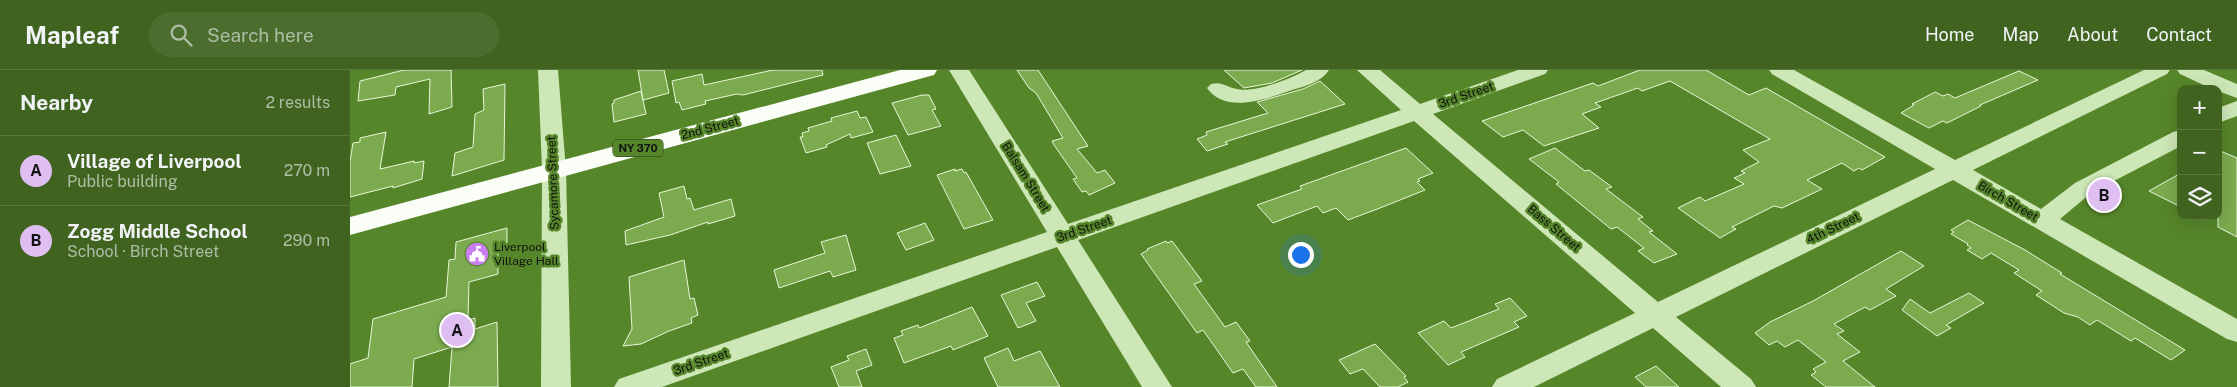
<!DOCTYPE html>
<meta charset="utf-8">
<style>
body{margin:0;font-family:"Public Sans",sans-serif;background:#4b6d2d;color:#f1f3f6}
.controls{position:absolute;right:15px;top:15px;display:grid;overflow:hidden;border-radius:10px;box-shadow:0 5px 20px #0002}
.controls button{width:45px;height:45px;display:grid;place-items:center;padding:0;border:0;border-bottom:1px solid #59783e;background:#406420;color:#f1f3f6;font:25px sans-serif}
.you{position:absolute;left:950px;top:184px;width:18px;height:18px;margin:-12px;border:4px solid #fff;border-radius:50%;background:#1a73e8;box-shadow:0 0 0 8px #1a73e833}
.badge{display:grid;place-items:center;width:32px;height:32px;border-radius:50%;background:#dfbef2;color:#111;font-size:16px;font-weight:700}
.pin{position:absolute;translate:-50% -50%;border:2px solid #fff;box-shadow:0 1px 5px #0006}
.list{margin:0;padding:0;list-style:none}
h2{display:flex;justify-content:space-between;align-items:center;height:65px;margin:0;padding:0 20px;font-size:21px}
h2 small{font-size:16px;font-weight:400;color:#aebda5}
.list li{display:grid;grid-template-columns:32px 1fr auto;gap:15px;align-items:center;box-sizing:border-box;height:70px;padding:0 20px;border-top:1px solid #59783e}
.list b{display:block;font-size:19px;white-space:nowrap}
.list p{margin:0;font-size:16px;white-space:nowrap;color:#aebda5}
.list em{font-size:16px;font-style:normal;color:#aebda5}
.icon{flex:none;width:28px;height:28px;fill:none;stroke:currentColor;stroke-width:2;stroke-linecap:round;stroke-linejoin:round}
.map{position:relative;flex:none;width:1887px;height:317px;overflow:hidden}
header{display:flex;align-items:center;gap:30px;box-sizing:border-box;height:70px;padding:0 25px;background:#406420;border-bottom:1px solid #59783e}
header strong{font-size:24px}
nav{display:flex;gap:28px;margin-inline-start:auto;font-size:18px}
.search{width:350px;height:45px;background:#4b6d2d;display:flex;align-items:center;gap:12px;box-sizing:border-box;padding:0 18px;border-radius:28px;color:#aebda5;font-size:19px}
main{display:flex}
aside{flex:1;background:#406420}
.map>svg:first-child{display:block}
</style>
<header>
<strong>Mapleaf</strong>
<div class="search"><svg class="icon" aria-label="search" viewBox="0 0 24 24"><circle cx="10" cy="10" r="6"/><path d="M15 15l6 6"/></svg>Search here</div>
<nav><a>Home</a><a>Map</a><a>About</a><a>Contact</a></nav>
</header>
<main>
<aside>
<h2>Nearby<small>2 results</small></h2>
<ul class="list">
<li><span class="badge">A</span><div><b>Village of Liverpool</b><p>Public building</p></div><em>270 m</em></li>
<li><span class="badge">B</span><div><b>Zogg Middle School</b><p>School · Birch Street</p></div><em>290 m</em></li>
</ul>
</aside>
<div class="map">
<svg width="1887" height="317" viewBox="0 0 1887 317">
<rect width="100%" height="100%" fill="#56862a"/>
<path fill="#7cab4f" stroke="#e8f6d9" d="M54,0H101L102,37L79,44L80,9L46,17L45,25L8,31L10,11Z
M288,0H314L319,23L293,30Z
M423,0H472L473,5L393,25L387,24L355,31L356,34L332,40L329,32L326,33L322,11L352,4L354,15Z
M667,0H688L738,76L727,79L747,103L755,100L765,113L739,125L736,121L732,122L723,109L727,108L704,75L702,71L713,68L686,23L679,18Z
M874,0H952L922,13L894,18Z
M1290,0H1356L1399,25L1416,18L1535,87L1512,100L1509,98L1504,101L1492,93L1457,110L1472,119L1432,138L1424,136L1382,157L1386,159L1370,168L1328,138L1350,127L1355,131L1394,114L1384,108L1395,103L1391,101L1409,92L1393,80L1420,69L1320,11L1292,21L1288,18L1245,33L1251,37L1232,44L1249,58L1194,76L1173,60L1153,67L1132,51L1243,13L1248,16Z
M1669,1L1688,10L1630,35L1631,36L1597,53L1593,51L1579,58L1551,43L1564,35L1562,34L1585,22L1593,26L1598,24L1605,28Z
M970,11L995,34L875,72L878,74L857,81L847,69L857,65L856,62L918,43L907,32L953,19Z
M155,14L154,90L102,106L105,83L123,77L125,44L134,40L133,19Z
M291,21L296,44L264,52L262,34L264,33V30Z
M572,25H579L586,39L582,40L591,56L558,65L542,33Z
M507,41L510,48L516,47L523,62L501,68L500,64L476,75L477,77L456,83L450,67H453L452,63L459,61L458,58L482,51L481,48Z
M36,62L30,99L64,91V93L74,91L72,109L43,118V116L0,127V91L3,73L10,72V68Z
M546,65L561,96L530,104L517,73Z
M1056,78L1083,103L1068,109L1070,111L1067,112L1075,120L1030,138L998,150L986,138L973,143L967,136L923,153L907,135L952,119L950,116Z
M1205,78L1235,101L1239,100L1262,117L1256,119L1293,147L1288,149L1303,161L1299,162L1327,184L1304,193L1288,181L1294,178L1267,157L1261,159L1206,114L1209,112L1179,89Z
M1868,80L1887,88V167L1868,157Z
M605,99V101L612,99L614,103L616,102L643,150L614,159L587,105Z
M1831,103V137L1799,121Z
M334,116L337,129L340,128L344,140L381,129L385,146L358,154V152L320,165L276,175L275,161L314,147L309,123Z
M1618,150L1675,180L1712,203L1710,204L1835,280L1821,290L1785,268L1781,271L1747,250L1740,255L1728,247L1714,243L1686,225L1692,221L1664,203L1669,200L1641,183L1632,189L1617,180L1621,178L1617,175L1618,174L1601,164L1604,162L1601,160Z
M575,153L584,170L556,180L547,163Z
M157,158V177L148,179V204L119,212L118,250L125,248V259L147,252L148,317H99L102,277L64,289L62,317H0V294L18,288L23,249L96,227L99,190L105,189L106,172Z
M496,165L506,200L483,207L480,201L429,218L424,200L475,183L471,172Z
M816,171L817,173L822,171L852,211L844,214L875,257L886,252L900,271L896,272L927,317H906L893,299L883,303L853,260L847,263L791,184L798,180L797,179Z
M1551,181L1574,196L1536,219L1546,226L1520,240L1515,237L1484,254L1494,261L1487,264L1510,282L1493,291L1525,317H1476L1461,305L1466,302L1463,299L1476,292L1448,270L1435,277L1427,271L1419,275L1405,263L1420,252L1463,231Z
M334,190L340,229L344,228L348,245L341,248L342,253L319,261L291,274L273,276L282,259L279,207Z
M687,212L695,226L676,233L686,251L668,258L651,225Z
M1619,223L1634,233L1596,255L1601,258L1587,266L1552,240L1560,229L1580,243Z
M1160,228L1177,246L1164,252L1169,257L1111,282L1115,287L1098,295L1068,263L1094,251L1101,258L1149,239L1145,234Z
M622,237L638,266L603,280L601,276L554,293L544,268L553,265L551,261L568,255L569,258Z
M1025,274L1056,306L1054,307L1058,312L1048,317H1030L1013,299L1000,304L989,290Z
M658,278L664,291L690,281L710,317H648L634,288Z
M516,279L522,295L506,301L512,317H489L481,297L499,290L497,286Z
M1306,296L1329,317H1296L1285,307Z"/>
<g fill="none" stroke-linecap="round" stroke-linejoin="round">
<path fill="#cee7b6" fill-rule="evenodd" d="M188,0H208L216,100L221,317H191L192,100Z
M599,0H619L718,154L1051,40L1007,0H1030L1070,34L1168,0H1198L1195,4L1083,44L1308,232L1585,99L1422,4L1419,0H1444L1605,90L1794,0H1820L1817,4L1623,100L1691,139L1725,113L1823,62L1831,60V76L1741,123L1710,149L1887,249V272L1877,269L1603,110L1326,247L1401,309L1406,317H1371L1303,258L1184,317H1142L1147,309L1285,243L1064,51L728,170L822,317H792L707,177L312,317H264L269,309L697,162Z
M956,0H979C971,12 956,16 942,20C918,28 876,45 857,18L861,14C872,11 876,17 887,19C904,23 941,9 956,0Z
M1827,0H1854L1887,14V28L1868,21V19H1862L1830,4Z
M1887,31V46L1868,53V38Z"/>
<path fill="#fafef7" fill-rule="evenodd" d="M550,0H587L584,5L0,165V147Z"/>
</g>
<defs>
<g id="civic-disc" transform="scale(1.25)"><circle r="9.5" fill="#c87eee" stroke="#56862a"/><path d="M-.6-6.5H3V-4.5H.6V-3L4-1V1h2V6H-6V1h2V-1L-.6-3ZM-1.2 2.5V6h2.4V2.5Z" fill="#fff"/></g>
</defs>
<g fill-rule="evenodd">
<use href="#civic-disc" x="127" y="184"/>
</g>
<g text-anchor="middle" dominant-baseline="central" stroke-width="5" stroke-linejoin="round" paint-order="stroke">
<rect fill="#56862a" stroke="#263418" stroke-width="1" x="263" y="69.5" width="50" height="17" rx="4"/>
<g font-size="11" font-weight="bold" fill="#111">
<text x="288" y="78">NY 370</text>
</g>
<g font-size="12" fill="#111" stroke="#56862a">
<text transform="translate(1116 25) rotate(-19)">3rd Street</text>
<text transform="translate(360 58) rotate(-15)">2nd Street</text>
<text transform="translate(676 107) rotate(58)">Balsam Street</text>
<text transform="translate(203 113) rotate(-92)">Sycamore Street</text>
<text transform="translate(1658 131) rotate(30)">Birch Street</text>
<text transform="translate(1204 158) rotate(40)">Bass Street</text>
<text transform="translate(1483 158) rotate(-26)">4th Street</text>
<text transform="translate(734 159) rotate(-19)">3rd Street</text>
<text transform="translate(351 292) rotate(-19)">3rd Street</text>
</g>
<g font-size="12" fill="#111" stroke="#56862a" text-anchor="start">
<text x="144" y="177">Liverpool<tspan x="144" dy="14">Village Hall</tspan></text>
</g>
</g>
</svg>
<div class="controls">
<button>+</button>
<button>−</button>
<button><svg class="icon" aria-label="layers" viewBox="0 0 24 24"><path d="M12 4l9 5-9 5-9-5zM3 14l9 5 9-5"/></svg></button>
</div>
<div class="you"></div>
<div class="pin badge" style="left:107px;top:260px">A</div>
<div class="pin badge" style="left:1754px;top:125px">B</div>
</div>
</main>
